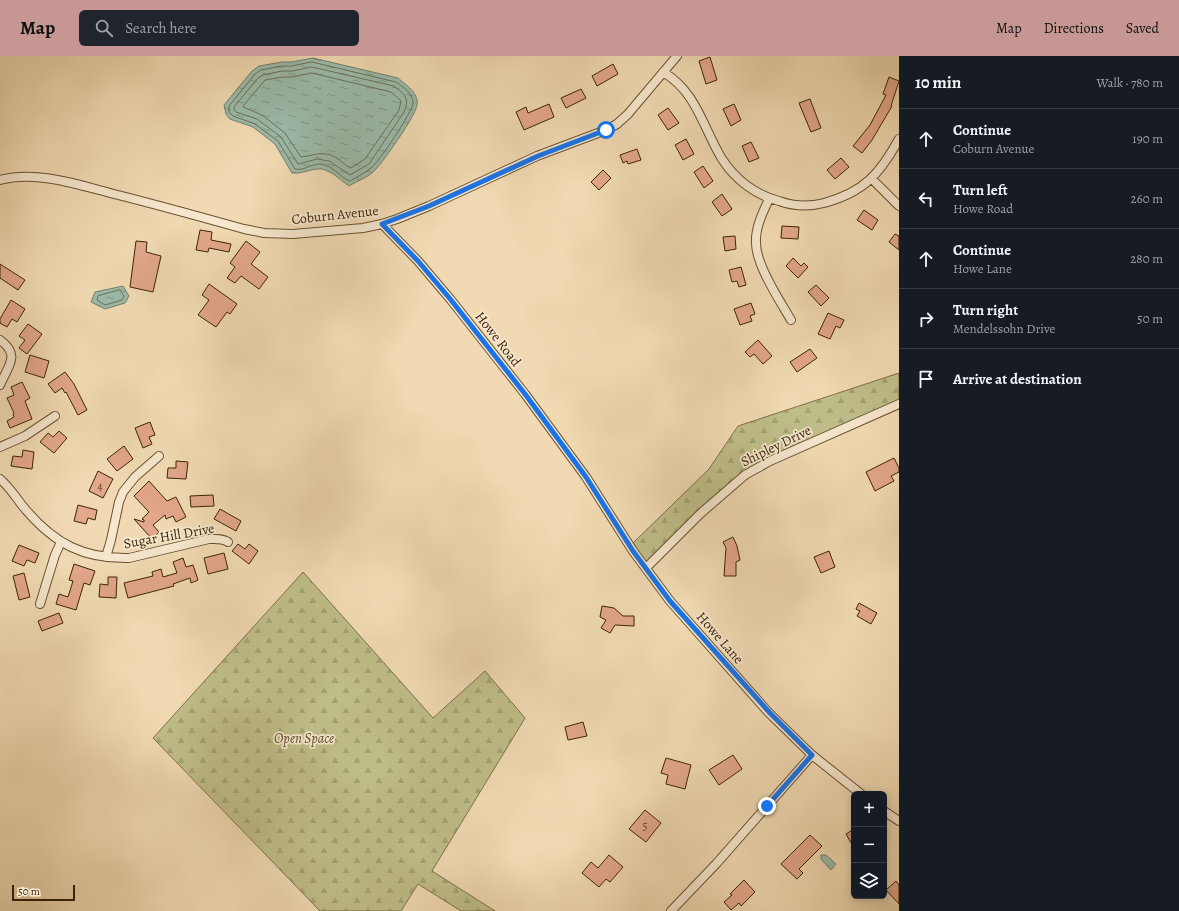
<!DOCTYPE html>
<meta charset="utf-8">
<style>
body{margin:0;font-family:Alegreya,serif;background:#20242c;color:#f1f3f6}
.controls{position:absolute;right:12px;bottom:12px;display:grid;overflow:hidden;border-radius:6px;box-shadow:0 2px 10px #0003}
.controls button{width:36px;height:36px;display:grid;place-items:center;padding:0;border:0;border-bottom:1px solid #363941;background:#171b24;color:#f1f3f6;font:20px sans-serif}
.scale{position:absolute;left:12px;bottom:10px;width:63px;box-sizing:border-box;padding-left:4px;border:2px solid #3c2406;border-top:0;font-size:11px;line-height:14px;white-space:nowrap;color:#3c2406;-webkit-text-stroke:3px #f6e7ce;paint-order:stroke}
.stop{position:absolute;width:12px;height:12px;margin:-9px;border:3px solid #1a73e8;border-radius:50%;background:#fff}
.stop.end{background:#1a73e8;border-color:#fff;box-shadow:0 1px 4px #0008}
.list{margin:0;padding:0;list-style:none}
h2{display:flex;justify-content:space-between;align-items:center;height:52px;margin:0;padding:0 16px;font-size:17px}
h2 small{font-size:13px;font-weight:400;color:#9ea1a6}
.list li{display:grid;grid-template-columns:26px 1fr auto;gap:12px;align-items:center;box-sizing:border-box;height:60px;padding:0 16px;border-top:1px solid #363941}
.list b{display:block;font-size:15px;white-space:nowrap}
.list p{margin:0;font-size:13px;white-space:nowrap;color:#9ea1a6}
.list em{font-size:13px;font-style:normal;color:#9ea1a6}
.icon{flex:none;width:22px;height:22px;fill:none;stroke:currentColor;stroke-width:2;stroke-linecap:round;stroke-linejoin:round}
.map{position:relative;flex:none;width:899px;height:855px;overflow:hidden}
header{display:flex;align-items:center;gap:24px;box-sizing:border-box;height:56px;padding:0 20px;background:#c59692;color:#111}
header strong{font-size:19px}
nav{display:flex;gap:22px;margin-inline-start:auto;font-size:14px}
.search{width:280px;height:36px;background:#20242c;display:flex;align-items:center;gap:10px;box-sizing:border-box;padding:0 14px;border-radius:6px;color:#9ea1a6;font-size:15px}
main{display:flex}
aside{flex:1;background:#171b24}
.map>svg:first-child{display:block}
</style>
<header>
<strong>Map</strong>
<div class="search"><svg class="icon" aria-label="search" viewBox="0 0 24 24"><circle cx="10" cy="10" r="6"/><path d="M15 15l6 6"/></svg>Search here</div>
<nav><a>Map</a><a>Directions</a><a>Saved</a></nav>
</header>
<main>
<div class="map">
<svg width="899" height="855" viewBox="0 0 899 855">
<defs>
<pattern id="forest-firs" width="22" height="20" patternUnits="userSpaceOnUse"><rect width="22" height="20" fill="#bfbe89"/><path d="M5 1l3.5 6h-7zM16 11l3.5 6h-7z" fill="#a5a375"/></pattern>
<pattern id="water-ripples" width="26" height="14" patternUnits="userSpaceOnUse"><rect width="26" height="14" fill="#9bbbab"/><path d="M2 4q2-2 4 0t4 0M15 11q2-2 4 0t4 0" fill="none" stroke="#809889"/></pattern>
</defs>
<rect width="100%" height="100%" fill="#f1dab3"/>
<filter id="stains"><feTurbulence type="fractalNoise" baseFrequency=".005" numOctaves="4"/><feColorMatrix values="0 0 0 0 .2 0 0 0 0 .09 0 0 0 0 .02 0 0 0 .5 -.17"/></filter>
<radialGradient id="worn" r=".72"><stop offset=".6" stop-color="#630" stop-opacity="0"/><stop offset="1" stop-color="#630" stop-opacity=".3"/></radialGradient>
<path fill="url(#forest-firs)" stroke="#7e7148" d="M899,317V354L897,349L753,414L646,512L630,490L709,413L738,370Z
M303,516L433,662L485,615L525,662L432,815L495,855H461L418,828L401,855H320L153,682Z"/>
<path fill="url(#water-ripples)" stroke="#757f69" d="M313,2L398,22C406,29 419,37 417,49C416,59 384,105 375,114C369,121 357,125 349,130C340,124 328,111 317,113C308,114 302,118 292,117L275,88L253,71L230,63L226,58L224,49L252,15L259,10L282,6H291Z
M123,230L129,240L125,247L105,253L91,246L95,236Z
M821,799H826L836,808L831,814L821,803Z"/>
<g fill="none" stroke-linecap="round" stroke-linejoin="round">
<path stroke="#6c7058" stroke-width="1" d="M312,6L396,26C403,31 413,37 413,47C413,55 379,106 371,112C365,117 357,121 350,125C339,121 333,109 320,108C311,108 304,115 295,113L278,85L255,68L233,60L229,56V50L255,18L261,14L282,10H291Z
M312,11L394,30C405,39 410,42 404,56L369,108L350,119L329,105L317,103L298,108L281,81L257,63L236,56L234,54V51L258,22L263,19L282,15H292Z
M312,17L391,36L401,45L399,54L365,103L351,112C345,110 341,104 335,101C323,94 312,100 301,101L285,77L262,59L243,51L244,49L265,24L283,21H292Z
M120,234L124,240L122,244L105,249L97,244L98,240Z"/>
</g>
<path fill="#e3a78b" stroke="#3c2406" d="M710,1L717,24L706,28L699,5Z
M613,8L618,18L597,30L592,20Z
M889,21L899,25L891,50H892L872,84L862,97L853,90L870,69L886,39L883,38Z
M581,33L586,42L566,52L561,42Z
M810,43L821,72L811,76L799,47Z
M549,48L554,61L524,74L516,56L526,51L528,57Z
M734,48L741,64L731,70L723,53Z
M668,52L679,67L668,74L658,59Z
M686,83L694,98L683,104L675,89Z
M751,86L759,102L749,106L742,90Z
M637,93L641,104L628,108L627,105L623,107L620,99Z
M841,102L849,111L835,123L827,114Z
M703,110L713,125L704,132L694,116Z
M603,114L611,122L599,134L591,126Z
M722,138L732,153L722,160L712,146Z
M864,154L878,164L872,174L857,164Z
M782,170L799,171L798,183L781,182Z
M200,174L212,176L211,184L231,188L229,196L209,192L208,196L196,194Z
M895,178L899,180V194L889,186Z
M735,180L736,193L725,195L723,181Z
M136,185L147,186L146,196L161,200L153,236L130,231Z
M246,185L260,196L251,208L268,221L259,233L241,220L235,227L227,222L235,211L230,207Z
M793,202L801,210L804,207L808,211L798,222L786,210Z
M0,208L25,224L18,234L0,222Z
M741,211L746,229L739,231L737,225L732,226L729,214Z
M209,228L237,248L230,258L227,256L216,271L198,259L209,244L202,239Z
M816,229L829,242L821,250L808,236Z
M11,244L25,253L17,266L12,263L7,271L0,267V263Z
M751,247L755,258L750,260L752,265L740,269L734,253Z
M828,257L844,264L840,272L836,270L830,283L818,278Z
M28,268L42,278L27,298L19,292L25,284L19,280Z
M758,284L772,300L763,308L754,298L750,301L745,296Z
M810,293L817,302L797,316L790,306Z
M30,299L49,305L44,322L25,316Z
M65,316L74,328L87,354L78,359L66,336L65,337L62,332L55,337L48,328Z
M22,326L30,342L25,345L32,363L10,372L7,365L14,361L13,358L14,357L7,342L14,339L11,331Z
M150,366L155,379L149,381L152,388L143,392L135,372Z
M59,375L67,382L54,397L40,386L48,377L53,381Z
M124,390L133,403L117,415L107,403Z
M23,394L34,396L32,413L11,410L13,400L22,401Z
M894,402L899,412V416L891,420L894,425L875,435L866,416Z
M176,405L188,406L186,423L167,422L168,412H176Z
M98,415L113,423L103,442L89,435Z
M149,425L167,445L176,441L186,461L176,466L173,460L166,463L165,459L153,469L159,476L152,483L134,463L144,466V464L142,463L149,456L134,440Z
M213,439L214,450L191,451L190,440Z
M78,449L97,454L95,464L88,462L86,468L74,465Z
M220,453L241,465L236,475L214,463Z
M733,481L737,490L740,504L736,506V520H724L726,492L723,486Z
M238,488L245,493L249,488L258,495L249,508L232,495Z
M19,489L39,497L35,507L27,504L24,510L12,505Z
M829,495L835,511L821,517L814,501Z
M224,497L228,513L208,518L204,502Z
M183,502L186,511L193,509L198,524L191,527L190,522L173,528L174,530L128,542L124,527L153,520L152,516L161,513L163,521L177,517L173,506Z
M74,508L95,515L90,529L84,527L76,554L56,548L59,538L68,541L73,525L69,524Z
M24,517L30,541L19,544L13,520Z
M108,521H117L116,542L99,541L100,528L108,529Z
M859,547L877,557L871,568L857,560L860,555L856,553Z
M602,550L614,552L623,560H634V570L615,569L610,577L601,572L606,564L600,561Z
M59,557L63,567L42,575L38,565Z
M583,666L587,680L568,684L565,671Z
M733,699L742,713L719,729L709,714Z
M666,702L691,709L685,733L666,728L668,719L661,717Z
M645,754L661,767L646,786L629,773Z
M854,773V792L846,778Z
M810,779L822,790L799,813L803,817L797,823L781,808Z
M609,799L623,811L610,826L606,823L599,831L582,817L591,806L598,812Z
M744,824L755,836L741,850L739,847L731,854L724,846L732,839L730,838Z
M896,825L899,829V848L886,834Z"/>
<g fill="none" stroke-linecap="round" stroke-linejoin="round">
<g stroke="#695231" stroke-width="10">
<path id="street" d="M663,16C697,36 703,72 722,103C735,123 755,139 779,145C793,150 809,151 824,147C864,136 880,118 899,83
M872,123L899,150
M0,124C37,114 79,129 114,138C158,149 201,161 244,173L264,177L293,178L363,172L382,168L397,163L429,150L537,100L606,74L617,68L628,58L677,0
M769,143C763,156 755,172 756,187C756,209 780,245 791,264
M382,168L418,205L451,244L525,338L586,421L633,495L670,545L769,657L812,699L861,738
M0,284C21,299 8,310 0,329
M0,391L25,380L55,360
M0,423C11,432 17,444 26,454C55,488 84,503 129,502L209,483C216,483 222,482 228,486
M106,501L111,484L119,446L123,436L135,421L159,400
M646,512L700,458L745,419L770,405L899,348
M40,548L55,499L61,486
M884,755L899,765
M671,855L716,808L812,699"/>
</g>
<use href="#street" stroke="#f6e7ce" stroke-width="8"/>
</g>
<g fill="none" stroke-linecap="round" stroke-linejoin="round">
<path stroke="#1a73e8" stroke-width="5" d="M606,74L538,100L429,150L382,168L418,205L451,244L525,338L586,421L633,495L670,545L770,657L812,699L767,750"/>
</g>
<g text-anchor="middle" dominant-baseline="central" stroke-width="3.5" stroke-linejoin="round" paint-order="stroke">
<g font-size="12" fill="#664527">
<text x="100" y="430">4</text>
<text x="645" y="770">5</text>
</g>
<g font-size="14" fill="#3c2406" stroke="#f6e7ce">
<text transform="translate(335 159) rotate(-6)">Coburn Avenue</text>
<text transform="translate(498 283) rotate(52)">Howe Road</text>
<text transform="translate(776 390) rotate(-26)">Shipley Drive</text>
<text transform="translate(169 480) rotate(-10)">Sugar Hill Drive</text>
<text transform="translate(720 582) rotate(49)">Howe Lane</text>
</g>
<g font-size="14" font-style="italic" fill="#5d4a27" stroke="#f6e7ce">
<text x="304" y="682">Open Space</text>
</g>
</g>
<rect width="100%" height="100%" filter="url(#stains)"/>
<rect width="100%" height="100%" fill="url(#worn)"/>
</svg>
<div class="controls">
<button>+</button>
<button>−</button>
<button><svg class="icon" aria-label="layers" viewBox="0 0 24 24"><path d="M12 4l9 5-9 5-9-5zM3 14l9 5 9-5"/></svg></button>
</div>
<div class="scale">50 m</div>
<div class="stop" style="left:606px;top:74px"></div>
<div class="stop end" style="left:767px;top:750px"></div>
</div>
<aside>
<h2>10 min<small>Walk · 780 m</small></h2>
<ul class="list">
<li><svg class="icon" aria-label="ahead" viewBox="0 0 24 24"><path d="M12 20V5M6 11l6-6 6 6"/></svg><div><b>Continue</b><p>Coburn Avenue</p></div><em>190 m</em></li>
<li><svg class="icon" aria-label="left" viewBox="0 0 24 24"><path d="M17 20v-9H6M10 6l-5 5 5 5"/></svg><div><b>Turn left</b><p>Howe Road</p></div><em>260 m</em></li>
<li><svg class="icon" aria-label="ahead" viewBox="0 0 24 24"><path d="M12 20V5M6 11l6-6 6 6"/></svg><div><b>Continue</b><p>Howe Lane</p></div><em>280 m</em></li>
<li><svg class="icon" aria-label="right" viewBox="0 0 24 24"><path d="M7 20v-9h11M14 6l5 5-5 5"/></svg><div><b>Turn right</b><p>Mendelssohn Drive</p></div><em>50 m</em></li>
<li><svg class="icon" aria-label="arrive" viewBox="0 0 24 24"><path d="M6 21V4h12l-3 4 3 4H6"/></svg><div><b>Arrive at destination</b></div></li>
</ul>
</aside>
</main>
